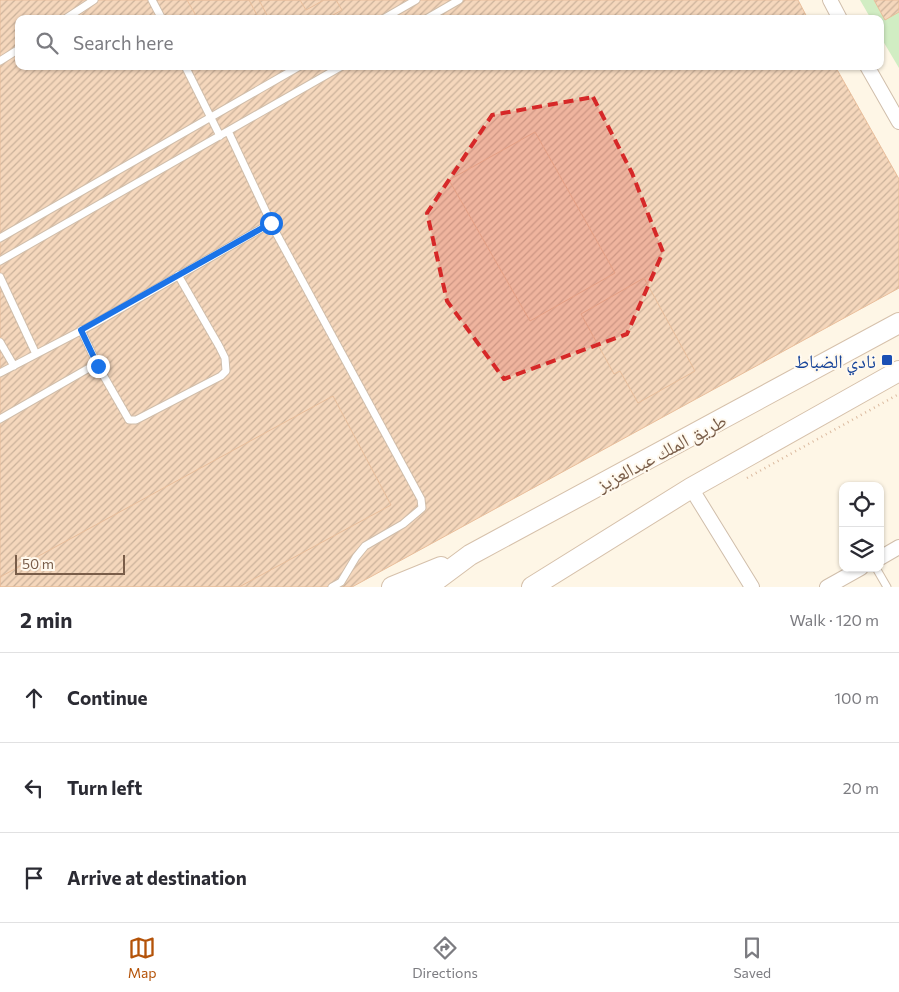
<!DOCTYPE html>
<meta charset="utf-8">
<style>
body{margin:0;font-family:Commissioner,"Noto Naskh Arabic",sans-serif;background:#f7f7f7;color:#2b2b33}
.controls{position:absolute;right:15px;bottom:15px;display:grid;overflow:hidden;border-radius:10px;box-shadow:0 1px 4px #0004}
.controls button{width:45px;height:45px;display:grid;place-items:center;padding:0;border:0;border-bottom:1px solid #e1e1e2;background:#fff;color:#2b2b33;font:25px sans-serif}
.scale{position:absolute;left:15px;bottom:12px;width:110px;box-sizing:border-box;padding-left:5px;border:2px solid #795d49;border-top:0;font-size:14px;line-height:18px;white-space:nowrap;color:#795d49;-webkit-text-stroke:4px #fff9ee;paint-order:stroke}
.stop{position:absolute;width:15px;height:15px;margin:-11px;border:4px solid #1a73e8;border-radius:50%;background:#fff}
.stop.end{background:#1a73e8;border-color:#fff;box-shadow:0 1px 5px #0008}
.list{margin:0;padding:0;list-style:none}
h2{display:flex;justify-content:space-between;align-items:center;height:65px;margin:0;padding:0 20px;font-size:21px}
h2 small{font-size:16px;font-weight:400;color:#7c7c81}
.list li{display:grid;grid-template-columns:32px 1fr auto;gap:15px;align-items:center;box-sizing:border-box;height:90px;padding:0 20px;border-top:1px solid #e1e1e2}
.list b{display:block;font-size:19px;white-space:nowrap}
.list em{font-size:16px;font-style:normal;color:#7c7c81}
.icon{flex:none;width:28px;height:28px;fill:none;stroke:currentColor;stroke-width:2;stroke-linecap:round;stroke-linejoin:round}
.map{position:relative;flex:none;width:899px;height:587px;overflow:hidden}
.search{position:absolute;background:#fff;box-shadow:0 1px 4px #0004;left:15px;right:15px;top:15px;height:55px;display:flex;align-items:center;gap:12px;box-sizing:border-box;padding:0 18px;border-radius:10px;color:#7c7c81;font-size:19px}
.sheet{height:335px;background:#fff}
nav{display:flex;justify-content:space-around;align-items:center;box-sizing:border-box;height:70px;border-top:1px solid #e1e1e2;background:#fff;font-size:14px;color:#7c7c81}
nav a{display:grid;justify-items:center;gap:2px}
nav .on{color:#b45309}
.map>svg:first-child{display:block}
</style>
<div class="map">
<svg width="899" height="587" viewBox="0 0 899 587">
<defs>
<pattern id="building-hatch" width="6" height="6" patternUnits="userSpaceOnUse" patternTransform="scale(1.25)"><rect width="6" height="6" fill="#f5d7bc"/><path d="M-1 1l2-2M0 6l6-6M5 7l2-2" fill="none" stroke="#cbb29b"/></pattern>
</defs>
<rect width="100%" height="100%" fill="#fef6e6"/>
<path fill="#d1edc3" d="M860,0H899V68L880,36V19H871Z"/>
<path fill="url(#building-hatch)" stroke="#e9be9b" d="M0,0H798L808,19H19V66H835L899,179V288L352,587H0Z
M187,0H249L259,19H198Z
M259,0H300L306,10L324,0H336L342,10L326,19H269Z
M874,0H899V12L885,20Z
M535,132L615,273L530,321L449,180Z
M644,278L695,371L638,403L620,371L614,374L581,314Z
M333,396L391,505L239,587H0V577Z"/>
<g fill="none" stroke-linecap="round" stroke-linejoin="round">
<g stroke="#d0beab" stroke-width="9">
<path id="lane" d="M152,0L162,19
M65,19L94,0
M383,19L416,0
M426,19L459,0
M0,61L19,49
M185,66L220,136
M228,131L275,231L421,499L422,508L403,524L365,546L356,557L341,582L332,587
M0,238L300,66
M0,261L342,66
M0,277L36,354
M81,330L98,366L129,420H136L221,376L226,371L225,358L219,346L178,275
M0,342L14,366
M0,373L92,325L271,223
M0,419L96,364
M876,568L887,587"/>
</g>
<g stroke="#d0beab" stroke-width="16">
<path id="street" d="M830,0L840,19
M867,66L899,122
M691,488L752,587
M880,558L899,547
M827,587L861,568"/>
</g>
<g stroke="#d6c1ab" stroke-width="22">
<path id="secondary" d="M392,587L441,567
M427,587L470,555L899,323
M532,587L691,488L899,371"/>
</g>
<path stroke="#dbba9f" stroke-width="2.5" stroke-dasharray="1 4" stroke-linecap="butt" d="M747,478L899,394"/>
<use href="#lane" stroke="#fff" stroke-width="7"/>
<use href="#street" stroke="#fff" stroke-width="14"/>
<use href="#secondary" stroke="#fff" stroke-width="20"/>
</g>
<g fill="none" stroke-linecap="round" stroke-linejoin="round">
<path stroke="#1a73e8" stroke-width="6" d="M98,366L81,330L271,223"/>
</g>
<path fill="#d62828" fill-opacity="0.2" stroke="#d62828" stroke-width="4" stroke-dasharray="10 6" stroke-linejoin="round" d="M593,97L632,173L663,252L627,334L504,379L447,301L427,213L492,115Z"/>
<rect fill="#1a4fb4" stroke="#fff9ee" stroke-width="2" x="881" y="354" width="12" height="12" rx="2.5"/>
<g text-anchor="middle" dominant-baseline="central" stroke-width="4" stroke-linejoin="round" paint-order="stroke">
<g font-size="19" fill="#164399" stroke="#fff9ee" text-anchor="end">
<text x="876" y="360">نادي الضباط</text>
</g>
<g font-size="19" fill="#795d49" stroke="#fff9ee">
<text transform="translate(661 452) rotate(-28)">طريق الملك عبدالعزيز</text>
</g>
</g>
</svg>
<div class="controls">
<button><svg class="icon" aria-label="locate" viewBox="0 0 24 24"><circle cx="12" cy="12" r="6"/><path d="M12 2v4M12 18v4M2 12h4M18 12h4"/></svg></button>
<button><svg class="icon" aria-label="layers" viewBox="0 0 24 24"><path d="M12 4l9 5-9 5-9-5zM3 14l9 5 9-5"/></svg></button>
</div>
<div class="scale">50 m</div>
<div class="stop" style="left:271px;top:223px"></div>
<div class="stop end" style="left:98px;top:366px"></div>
<div class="search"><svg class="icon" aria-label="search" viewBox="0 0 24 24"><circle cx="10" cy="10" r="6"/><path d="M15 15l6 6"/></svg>Search here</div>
</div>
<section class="sheet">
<h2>2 min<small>Walk · 120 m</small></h2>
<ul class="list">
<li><svg class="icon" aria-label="ahead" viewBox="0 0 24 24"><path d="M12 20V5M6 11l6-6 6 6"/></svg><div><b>Continue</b></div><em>100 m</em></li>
<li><svg class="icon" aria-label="left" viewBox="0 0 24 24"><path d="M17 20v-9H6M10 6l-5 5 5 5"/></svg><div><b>Turn left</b></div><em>20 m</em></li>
<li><svg class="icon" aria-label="arrive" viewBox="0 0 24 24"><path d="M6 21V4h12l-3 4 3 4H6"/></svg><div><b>Arrive at destination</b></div></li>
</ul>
</section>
<nav>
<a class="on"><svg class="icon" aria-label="map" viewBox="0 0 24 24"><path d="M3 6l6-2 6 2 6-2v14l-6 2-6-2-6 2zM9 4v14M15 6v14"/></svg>Map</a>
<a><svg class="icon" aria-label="directions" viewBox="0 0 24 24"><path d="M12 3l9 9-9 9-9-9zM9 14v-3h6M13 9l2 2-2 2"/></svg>Directions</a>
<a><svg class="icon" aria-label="saved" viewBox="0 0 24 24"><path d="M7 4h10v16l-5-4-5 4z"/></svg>Saved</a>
</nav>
